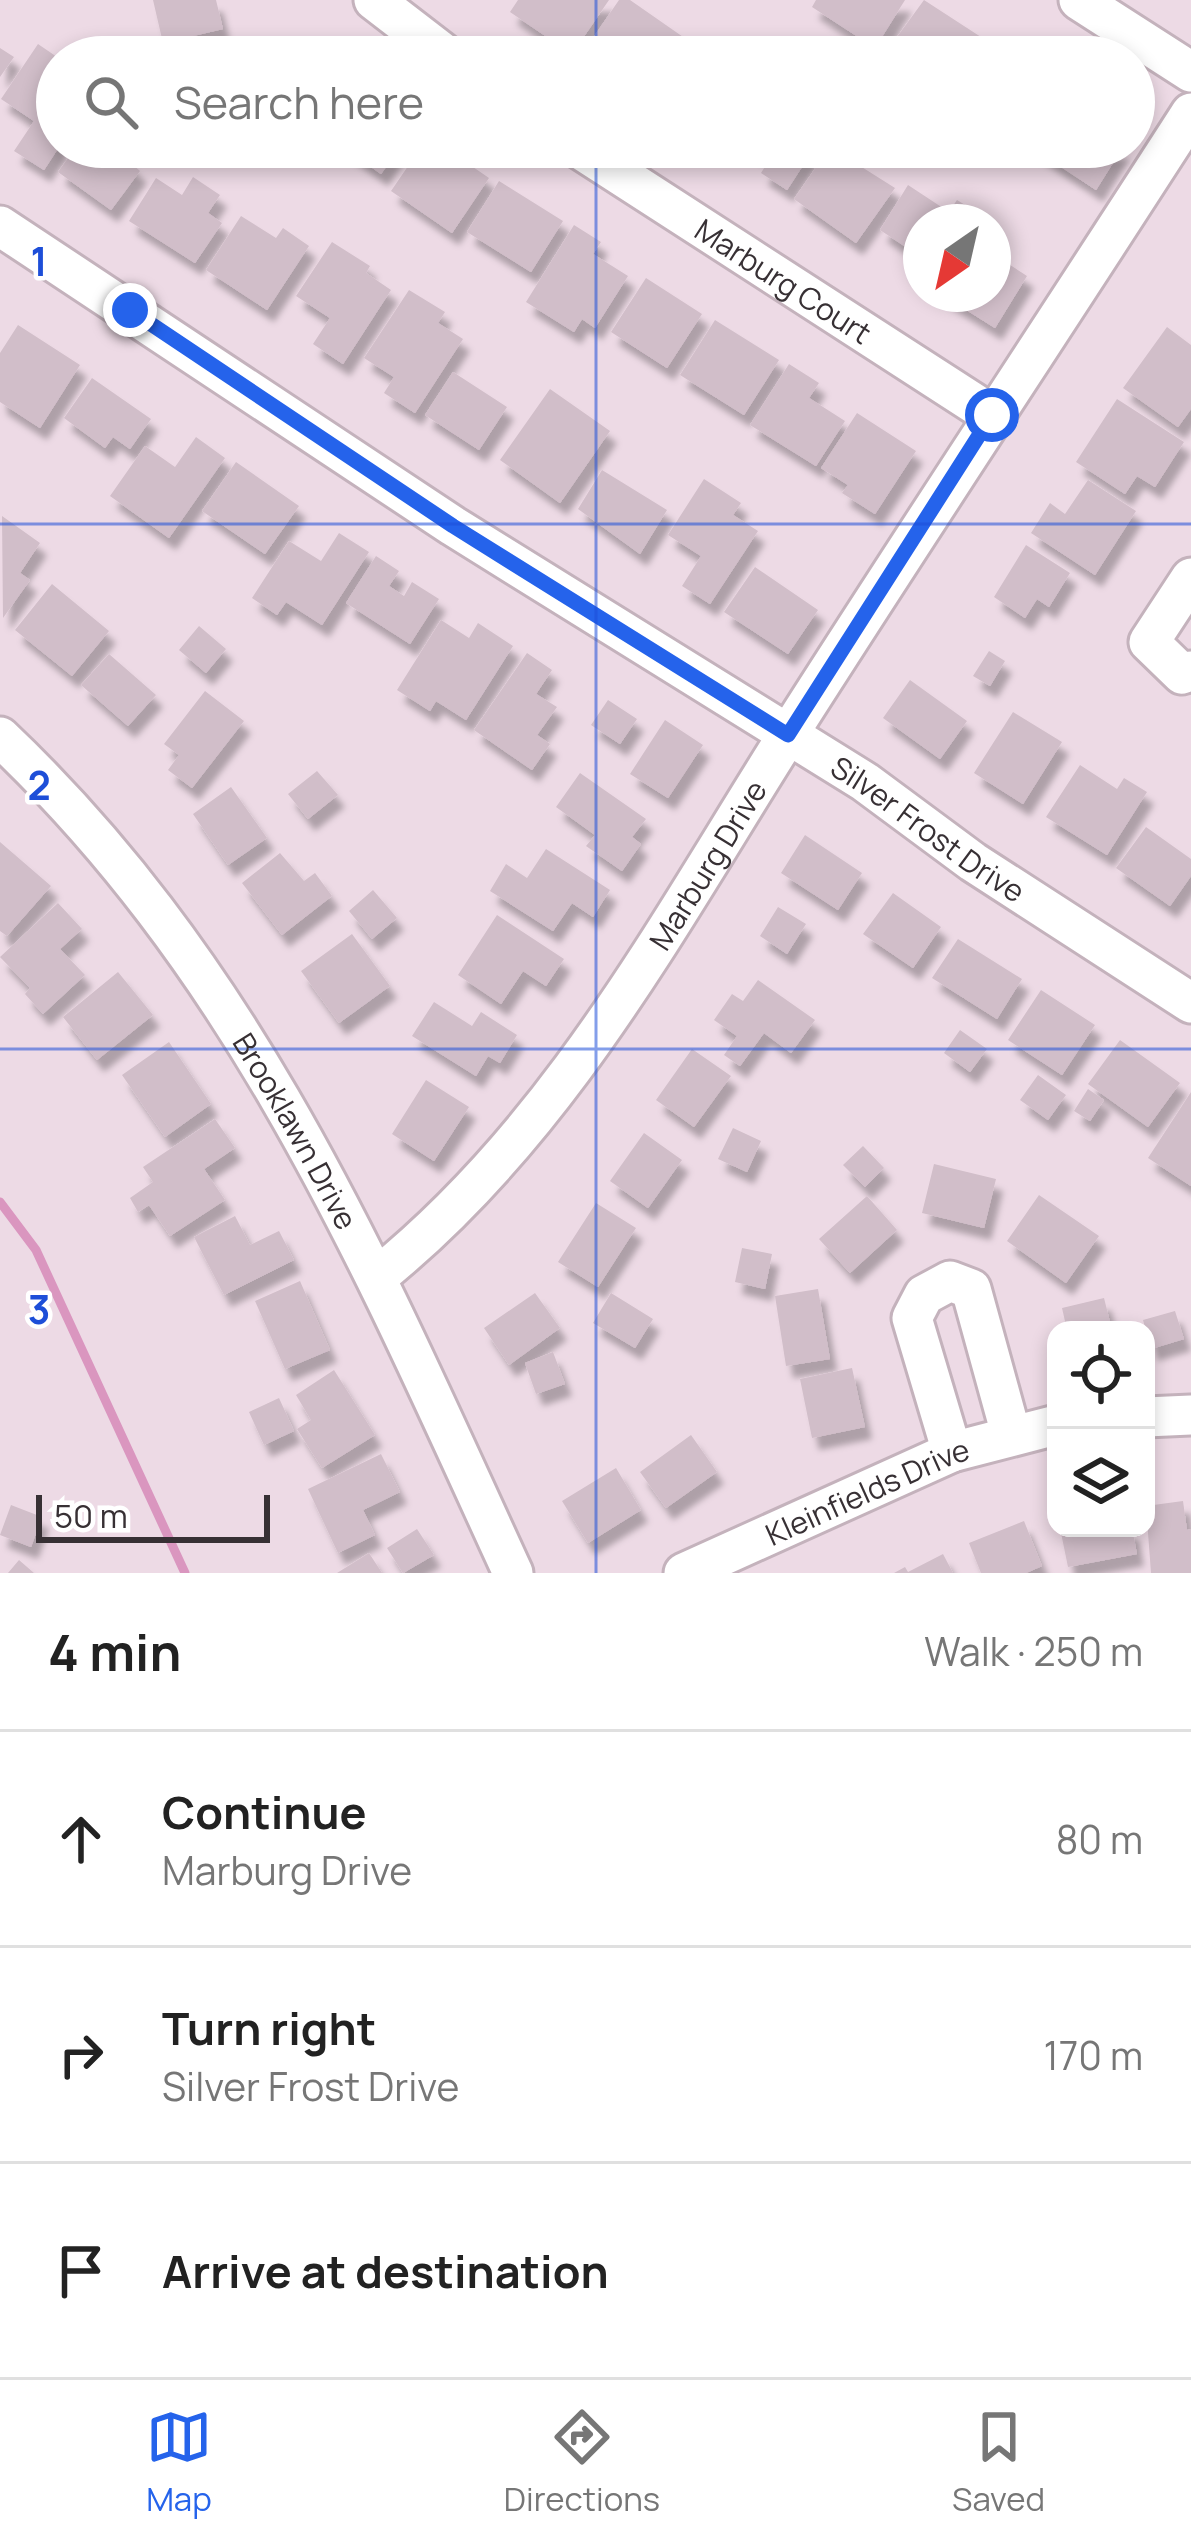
<!DOCTYPE html>
<meta charset="utf-8">
<style>
body{margin:0;font-family:Manrope,sans-serif;background:#f6f6f6;color:#222}
.controls{position:absolute;right:36px;bottom:36px;display:grid;overflow:hidden;border-radius:24px;box-shadow:0 6px 18px #0003}
.controls button{width:108px;height:108px;display:grid;place-items:center;padding:0;border:0;border-bottom:3px solid #e0e0e0;background:#fff;color:#222;font:60px sans-serif}
.compass{position:absolute;left:903px;top:204px;width:108px;height:108px;border-radius:50%;background:#fff;box-shadow:0 6px 18px #0003;rotate:214deg}
.scale{position:absolute;left:36px;bottom:30px;width:234px;box-sizing:border-box;padding-left:12px;border:6px solid #373034;border-top:0;font-size:33px;line-height:42px;white-space:nowrap;color:#373034;-webkit-text-stroke:9px #fff;paint-order:stroke}
.stop{position:absolute;width:36px;height:36px;margin:-27px;border:9px solid #2563eb;border-radius:50%;background:#fff}
.stop.end{background:#2563eb;border-color:#fff;box-shadow:0 3px 12px #0008}
.list{margin:0;padding:0;list-style:none}
h2{display:flex;justify-content:space-between;align-items:center;height:156px;margin:0;padding:0 48px;font-size:51px}
h2 small{font-size:39px;font-weight:400;color:#767676}
.list li{display:grid;grid-template-columns:78px 1fr auto;gap:36px;align-items:center;box-sizing:border-box;height:216px;padding:0 48px;border-top:3px solid #e0e0e0}
.list b{display:block;font-size:45px;white-space:nowrap}
.list p{margin:0;font-size:39px;white-space:nowrap;color:#767676}
.list em{font-size:39px;font-style:normal;color:#767676}
.icon{flex:none;width:66px;height:66px;fill:none;stroke:currentColor;stroke-width:2;stroke-linecap:round;stroke-linejoin:round}
.map{position:relative;flex:none;width:1191px;height:1573px;overflow:hidden}
.search{position:absolute;background:#fff;box-shadow:0 6px 18px #0003;left:36px;right:36px;top:36px;height:132px;display:flex;align-items:center;gap:30px;box-sizing:border-box;padding:0 42px;border-radius:66px;color:#767676;font-size:45px}
.sheet{height:804px;background:#fff}
nav{display:flex;justify-content:space-around;align-items:center;box-sizing:border-box;height:168px;border-top:3px solid #e0e0e0;background:#fff;font-size:33px;color:#767676}
nav a{display:grid;justify-items:center;gap:6px}
nav .on{color:#2563eb}
.map>svg:first-child{display:block}
</style>
<div class="map">
<svg width="1191" height="1573" viewBox="0 0 1191 1573">
<defs>
<filter id="shadow"><feDropShadow dx="7" dy="12" stdDeviation="3" flood-color="#0004"/></filter>
</defs>
<rect width="100%" height="100%" fill="#eddae5"/>
<g fill="none" stroke-linecap="round" stroke-linejoin="round">
<path stroke="#da96bf" stroke-width="9" d="M0,1202L36,1250L185,1573"/>
</g>
<path fill="#d1bec9" filter="url(#shadow)" d="M153,0H216L223,29L163,43Z
M518,0H609L572,54L510,12Z
M619,0H630L686,39L674,57L582,54Z
M816,0H905L875,48L812,7Z
M924,0L984,39L970,57H902L889,48Z
M38,44L57,57L59,147L44,170L14,151L34,121L1,99Z
M0,48L14,57L0,77Z
M76,147H113L140,171L111,210L58,172Z
M343,147H400L381,174Z
M421,147H444L489,178L452,233L391,191Z
M749,147H815L787,190L761,173L769,160Z
M830,147L895,188L856,243L794,199Z
M1031,147H1123L1096,190Z
M193,177L220,195L208,213L222,223L195,263L129,221L156,178L182,195Z
M499,181L563,221L531,272L467,232Z
M908,185L949,212L957,200L980,214L975,222H921V279L905,268L915,253L880,230Z
M241,216L276,238L283,228L309,246L267,310L206,270Z
M574,225L601,242L593,254L628,276L595,328L582,319L574,332L526,302Z
M332,242L370,266L366,273L391,290L343,364L313,344L330,318L296,296Z
M993,254L1027,276L995,328L941,294H993Z
M646,278L702,314L667,368L611,332Z
M409,290L445,312L438,323L463,339L415,413L384,393L394,377L364,358Z
M715,320L779,360L744,415L680,375Z
M18,325L80,365L40,428L0,402V353Z
M1167,327L1191,345V409L1178,427L1123,388Z
M789,364L819,383L809,398L845,421L816,466L750,425Z
M453,372L507,407L479,450L425,415Z
M92,378L151,419L130,449L113,437L105,448L64,418Z
M550,389L610,431L560,503L500,460Z
M1117,399L1184,442L1155,487L1137,476L1125,494L1076,462Z
M857,413L916,451L875,514L842,493L848,485L821,468Z
M196,437L225,458L169,538L110,496L145,446L175,467Z
M236,462L299,506L265,554L202,511Z
M602,470L667,510L640,554L578,509Z
M704,479L741,503L733,515L758,531L710,604L682,586L701,556L668,535Z
M1088,480L1136,511L1095,575L1031,533L1050,503L1065,514Z
M2,516L40,543L20,573L30,580L3,618Z
M339,533L369,552L322,625L286,602L277,615L252,598L289,541L321,561Z
M1026,545L1070,573L1049,607L1037,599L1025,618L994,597Z
M376,556L399,571L389,586L404,596L412,582L439,599L410,644L346,603Z
M755,567L818,610L788,654L724,612Z
M52,584L109,631L72,676L15,630Z
M441,620L469,638L478,623L513,646L466,720L436,701L430,711L397,690Z
M199,626L226,649L206,673L179,650Z
M989,651L1005,661L990,686L973,676Z
M527,653L552,670L536,694L557,707L537,735L550,744L532,770L474,730Z
M109,654L156,695L128,726L81,685Z
M910,680L967,721L940,759L883,718Z
M205,691L244,721L192,788L168,770L179,755L164,744Z
M608,700L637,719L620,744L591,725Z
M1013,712L1062,742L1023,804L974,773Z
M665,720L703,745L668,798L630,774Z
M1080,765L1117,789L1124,778L1147,792L1107,855L1046,817Z
M317,771L338,795L308,819L288,794Z
M580,773L646,819L632,837L641,844L622,871L586,846L595,835L556,807Z
M231,787L267,838L228,865L193,814Z
M1146,827L1191,859V876L1170,906L1116,868Z
M805,835L862,873L838,910L781,873Z
M0,842L51,886L7,936L0,931Z
M546,849L610,890L593,917L572,903L553,931L490,891L506,864L527,878Z
M280,853L304,881L315,873L332,896L282,935L242,883Z
M373,890L397,918L372,939L349,911Z
M893,893L941,927L913,968L863,934Z
M58,903L82,929L60,949L85,975L43,1014L25,994L30,988L0,957Z
M778,907L806,924L787,954L760,936Z
M497,915L564,959L546,986L523,971L501,1004L458,975Z
M352,934L390,986L339,1023L301,971Z
M958,939L1022,979L997,1019L932,978Z
M118,972L153,1015L97,1060L63,1017Z
M758,980L815,1020L791,1053L764,1033L740,1066L724,1055L737,1036L714,1020L732,994L743,1001Z
M1041,990L1095,1025L1062,1075L1008,1040Z
M434,1002L472,1026L481,1012L517,1035L500,1063L488,1056L476,1076L412,1036Z
M960,1030L987,1049L970,1072L944,1053Z
M1120,1040L1180,1083L1148,1127L1088,1084Z
M169,1042L211,1104L165,1137L122,1075Z
M692,1049L731,1076L694,1127L656,1100Z
M1038,1075L1066,1095L1048,1120L1020,1100Z
M426,1080L469,1107L434,1161L392,1134Z
M1088,1089L1104,1100L1090,1121L1074,1111Z
M1191,1092V1186L1148,1158Z
M215,1119L235,1148L204,1169L225,1200L170,1236L149,1205L138,1212L130,1198L153,1182L143,1167Z
M733,1128L761,1141L747,1172L718,1159Z
M644,1133L682,1160L648,1208L610,1181Z
M863,1146L884,1168L865,1187L843,1165Z
M934,1164L996,1179L984,1228L922,1213Z
M1039,1195L1099,1236L1066,1283L1007,1241Z
M867,1196L897,1230L850,1273L819,1239Z
M596,1203L636,1228L598,1287L558,1262Z
M235,1216L250,1245L279,1231L294,1260L224,1295L194,1237Z
M742,1248L772,1254L765,1289L735,1282Z
M300,1281L330,1350L285,1369L255,1301Z
M818,1289L830,1359L786,1366L775,1296Z
M535,1293L560,1328L509,1365L484,1328Z
M611,1293L653,1319L635,1348L593,1323Z
M1104,1298L1112,1330H1067L1062,1308Z
M1175,1311L1184,1339L1151,1349L1143,1320Z
M553,1352L565,1384L536,1394L525,1363Z
M852,1368L865,1427L812,1438L800,1379Z
M334,1370L375,1435L322,1468L297,1429L311,1420L296,1395Z
M279,1398L294,1431L264,1445L249,1412Z
M691,1435L717,1472L666,1508L640,1472Z
M381,1454L400,1492L363,1510L375,1535L338,1553L308,1489Z
M616,1468L641,1510L588,1543L562,1501Z
M1183,1501L1187,1530L1191,1529V1573H1151L1146,1506Z
M11,1505L42,1517L31,1547L0,1535Z
M1024,1521L1042,1566L1026,1573H981L969,1543Z
M1060,1528H1132L1137,1554L1068,1567Z
M417,1529L434,1555L403,1573L387,1548Z
M369,1553L382,1573H337Z
M943,1554L953,1573H894L905,1567L908,1572Z
M19,1560L34,1573H8Z"/>
<g fill="none" stroke-linecap="round" stroke-linejoin="round">
<g stroke="#c4b2bc" stroke-width="45">
<g id="minor">
<path d="M374,0L448,57"/>
<path d="M1079,0L1191,72"/>
<path id="s1" d="M577,147L992,415"/>
<path id="s2" d="M0,226L453,526L865,782L973,862L1191,1003"/>
<path d="M1191,578L1149,642L1182,674L1191,671"/>
<path id="s3" d="M0,737C249,973 373,1268 513,1573"/>
<path id="s4" d="M377,1277C563,1127 669,921 796,722C926,518 1060,317 1191,113"/>
<path d="M1146,1417L1191,1415"/>
<path d="M952,1452L912,1318L924,1295L950,1281L971,1289L1011,1434"/>
<path id="s5" d="M684,1573L952,1452L1056,1425"/>
</g>
</g>
<use href="#minor" stroke="#fff" stroke-width="39"/>
</g>
<g fill="none" stroke-linecap="round" stroke-linejoin="round">
<path stroke="#2563eb" stroke-width="15" d="M130,310L453,526L788,735L992,415"/>
</g>
<path fill="none" stroke="#1d4ed8" stroke-width="3" stroke-opacity="0.55" d="M596,0V57M596,147V1573M0,524H1191M0,1049H1191"/>
<g text-anchor="middle" dominant-baseline="central" stroke-width="9" stroke-linejoin="round" paint-order="stroke">
<g font-size="30" fill="#373034" stroke="#fff">
<text stroke="none"><textPath href="#s1" startOffset="246">Marburg Court</textPath></text>
<text stroke="none"><textPath href="#s2" startOffset="1107">Silver Frost Drive</textPath></text>
<text stroke="none"><textPath href="#s4" startOffset="531">Marburg Drive</textPath></text>
<text stroke="none"><textPath href="#s3" startOffset="495">Brooklawn Drive</textPath></text>
<text stroke="none"><textPath href="#s5" startOffset="201">Kleinfields Drive</textPath></text>
</g>
</g>
<g font-size="39" text-anchor="middle" font-weight="bold" fill="#1d4ed8" stroke="#fff" stroke-width="9" stroke-linejoin="round" paint-order="stroke">
<text x="39" y="276">1</text>
<text x="39" y="800">2</text>
<text x="39" y="1324">3</text>
</g>
</svg>
<div class="controls">
<button><svg class="icon" aria-label="locate" viewBox="0 0 24 24"><circle cx="12" cy="12" r="6"/><path d="M12 2v4M12 18v4M2 12h4M18 12h4"/></svg></button>
<button><svg class="icon" aria-label="layers" viewBox="0 0 24 24"><path d="M12 4l9 5-9 5-9-5zM3 14l9 5 9-5"/></svg></button>
</div>
<svg class="compass" viewBox="-18 -18 36 36"><path d="M0-13l5 13h-10z" fill="#e53935"/><path d="M0 13l5-13h-10z" fill="#767676"/></svg>
<div class="scale">50 m</div>
<div class="stop" style="left:992px;top:415px"></div>
<div class="stop end" style="left:130px;top:310px"></div>
<div class="search"><svg class="icon" aria-label="search" viewBox="0 0 24 24"><circle cx="10" cy="10" r="6"/><path d="M15 15l6 6"/></svg>Search here</div>
</div>
<section class="sheet">
<h2>4 min<small>Walk · 250 m</small></h2>
<ul class="list">
<li><svg class="icon" aria-label="ahead" viewBox="0 0 24 24"><path d="M12 20V5M6 11l6-6 6 6"/></svg><div><b>Continue</b><p>Marburg Drive</p></div><em>80 m</em></li>
<li><svg class="icon" aria-label="right" viewBox="0 0 24 24"><path d="M7 20v-9h11M14 6l5 5-5 5"/></svg><div><b>Turn right</b><p>Silver Frost Drive</p></div><em>170 m</em></li>
<li><svg class="icon" aria-label="arrive" viewBox="0 0 24 24"><path d="M6 21V4h12l-3 4 3 4H6"/></svg><div><b>Arrive at destination</b></div></li>
</ul>
</section>
<nav>
<a class="on"><svg class="icon" aria-label="map" viewBox="0 0 24 24"><path d="M3 6l6-2 6 2 6-2v14l-6 2-6-2-6 2zM9 4v14M15 6v14"/></svg>Map</a>
<a><svg class="icon" aria-label="directions" viewBox="0 0 24 24"><path d="M12 3l9 9-9 9-9-9zM9 14v-3h6M13 9l2 2-2 2"/></svg>Directions</a>
<a><svg class="icon" aria-label="saved" viewBox="0 0 24 24"><path d="M7 4h10v16l-5-4-5 4z"/></svg>Saved</a>
</nav>
